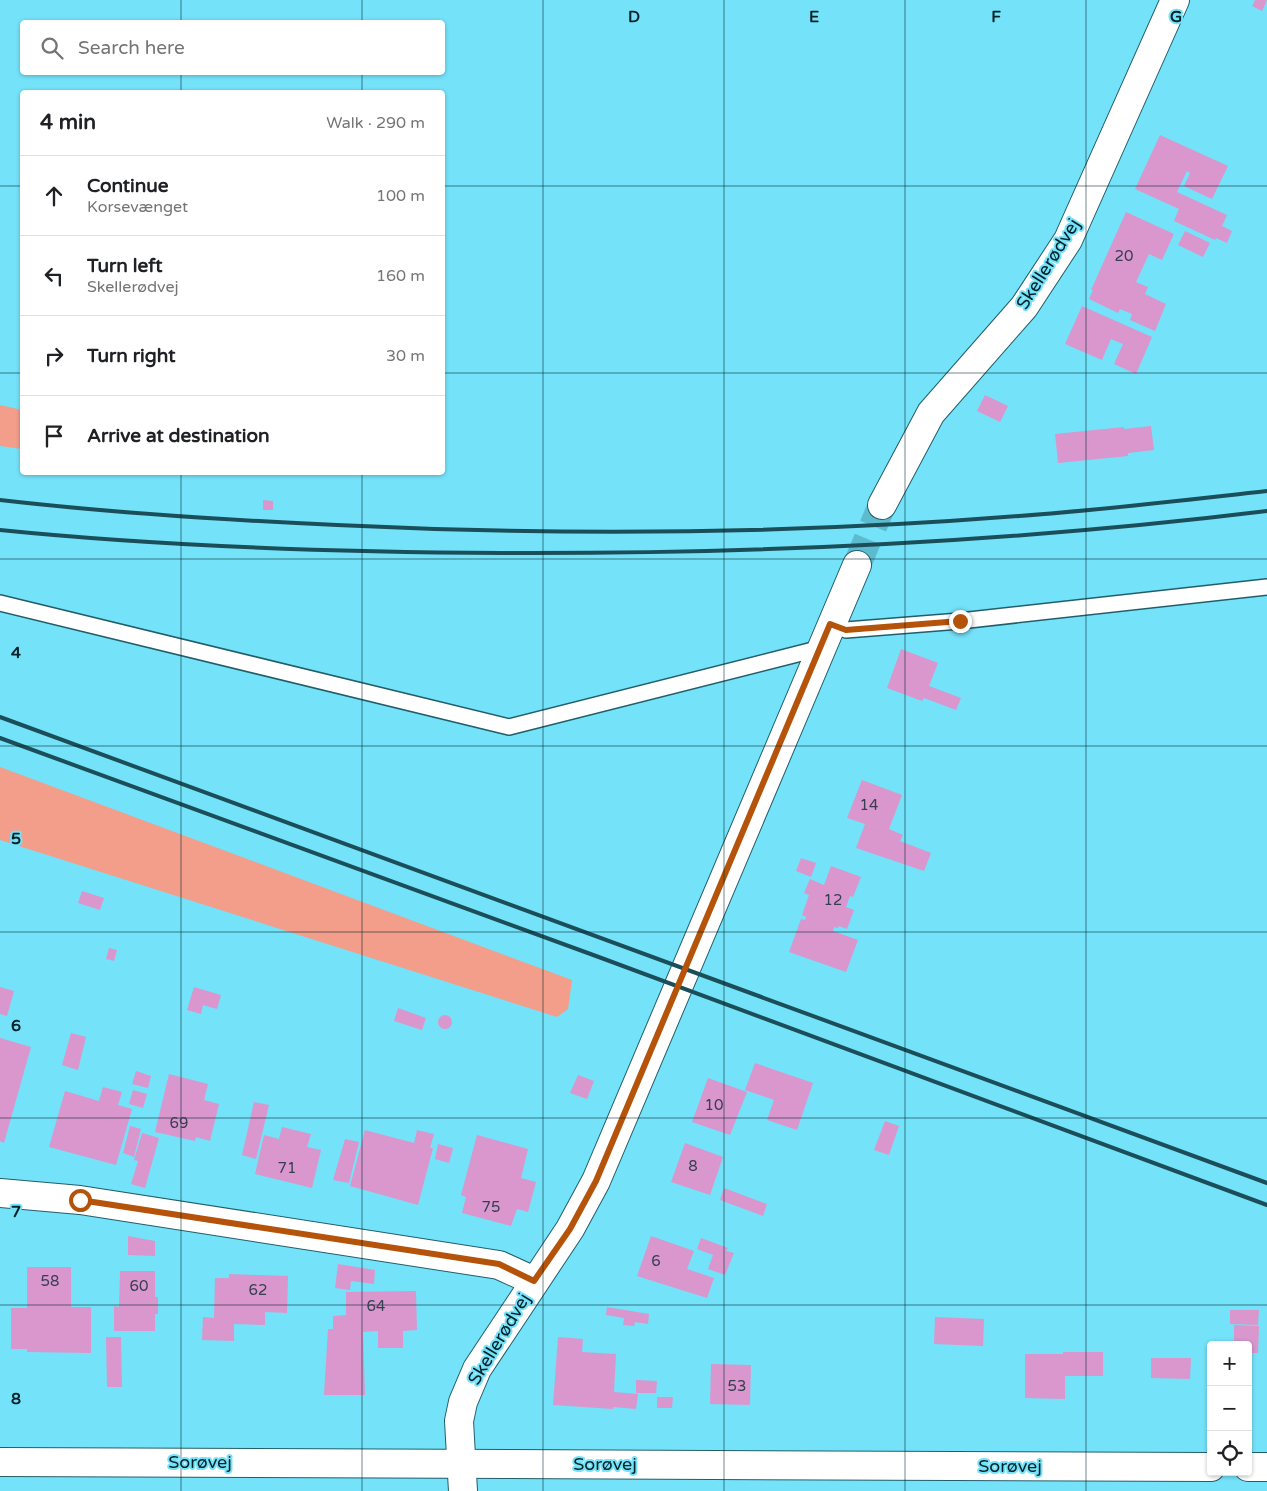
<!DOCTYPE html>
<meta charset="utf-8">
<style>
body{margin:0;font-family:"Varela Round",sans-serif;background:#f2f2f2;color:#202124}
.controls{position:absolute;right:15px;bottom:15px;display:grid;overflow:hidden;border-radius:5px;box-shadow:0 1px 4px #0004}
.controls button{width:45px;height:45px;display:grid;place-items:center;padding:0;border:0;border-bottom:1px solid #e0e0e0;background:#fff;color:#202124;font:25px sans-serif}
.stop{position:absolute;width:15px;height:15px;margin:-11px;border:4px solid #b45309;border-radius:50%;background:#fff}
.stop.end{background:#b45309;border-color:#fff;box-shadow:0 1px 5px #0008}
.list{margin:0;padding:0;list-style:none}
h2{display:flex;justify-content:space-between;align-items:center;height:65px;margin:0;padding:0 20px;font-size:21px}
h2 small{font-size:16px;font-weight:400;color:#757577}
.list li{display:grid;grid-template-columns:32px 1fr auto;gap:15px;align-items:center;box-sizing:border-box;height:80px;padding:0 20px;border-top:1px solid #e0e0e0}
.list b{display:block;font-size:19px;white-space:nowrap}
.list p{margin:0;font-size:16px;white-space:nowrap;color:#757577}
.list em{font-size:16px;font-style:normal;color:#757577}
.icon{flex:none;width:28px;height:28px;fill:none;stroke:currentColor;stroke-width:2;stroke-linecap:round;stroke-linejoin:round}
.map{position:relative;flex:none;width:1267px;height:1491px;overflow:hidden}
.search{position:absolute;background:#fff;box-shadow:0 1px 4px #0004;left:20px;top:20px;width:425px;height:55px;display:flex;align-items:center;gap:12px;box-sizing:border-box;padding:0 18px;border-radius:5px;color:#757577;font-size:19px}
.panel{position:absolute;background:#fff;box-shadow:0 1px 4px #0004;left:20px;top:90px;width:425px;height:385px;border-radius:5px}
.map>svg:first-child{display:block}
</style>
<div class="map">
<svg width="1267" height="1491" viewBox="0 0 1267 1491">
<rect width="100%" height="100%" fill="#74e2f9"/>
<path fill="#f29e8b" d="M0,405L22,410V449L0,446Z
M0,767L572,980L568,1009L557,1017L0,840Z"/>
<path fill="#d997cd" d="M1255,0H1267L1262,11L1252,6Z
M1160,135L1228,166L1212,199L1184,186L1190,173L1187,171L1177,192L1227,215L1222,226L1232,231L1227,243L1216,238L1215,240L1174,221L1179,209L1135,189Z
M1126,212L1174,234L1162,260L1149,254L1136,282L1148,287L1145,294L1166,304L1155,331L1130,320L1132,314L1120,309L1118,313L1089,299L1093,290H1091Z
M1185,231L1210,243L1203,257L1178,245Z
M1082,306L1152,337L1136,374L1114,364L1123,344L1111,339L1102,360L1065,344Z
M985,395L1008,406L1000,422L977,411Z
M1151,426L1154,450L1128,453V456L1058,463L1055,434L1124,427V429Z
M263,500L273,501V510H263Z
M901,649L938,663L929,686L961,698L956,710L924,698L922,701L887,688Z
M862,780L902,795L889,829L903,835L900,841L931,853L924,871L856,848L865,824L847,818Z
M801,858L816,863L811,877L796,871Z
M831,866L861,877L853,897L850,896L846,907L854,910L847,929L839,926L838,928L834,927L833,931L858,940L846,972L789,952L801,919L805,920L806,917L802,915L809,895L804,893L810,879L824,885Z
M82,891L104,898L100,910L78,903Z
M109,948L117,950L114,961L106,959Z
M0,987L14,991L7,1016L0,1014Z
M194,987L221,995L217,1009L203,1005L201,1014L187,1010Z
M398,1008L426,1018L422,1030L394,1021Z
M438 1022a7 7 0 1 1 14 0a7 7 0 1 1-14 0Z
M71,1033L86,1037L78,1070L62,1065Z
M0,1038L31,1047L4,1143L0,1141Z
M755,1063L813,1083L797,1130L767,1120L774,1100L745,1090Z
M136,1071L151,1076L148,1088L132,1084Z
M169,1074L208,1084L204,1100L219,1104L210,1141L196,1137L195,1141L155,1132Z
M578,1075L594,1081L587,1099L570,1093Z
M708,1078L747,1092L730,1135L692,1122Z
M103,1087L122,1092L118,1105L132,1109L116,1165L49,1147L65,1091L99,1101Z
M133,1090L147,1094L143,1108L129,1104Z
M254,1102L269,1105L256,1159L242,1155Z
M885,1121L899,1126L889,1155L874,1150Z
M130,1126L141,1129L134,1157L123,1153Z
M282,1127L311,1134L307,1147L321,1150L312,1188L255,1174L264,1135L279,1139Z
M365,1130L414,1143L417,1130L434,1134L430,1148H433L418,1205L350,1186Z
M142,1133L159,1138L145,1188L131,1184L138,1161L134,1160Z
M477,1135L528,1149L521,1178L536,1182L528,1212L517,1209L511,1226L462,1213L466,1197L461,1195Z
M345,1139L359,1142L349,1183L333,1180Z
M685,1143L723,1157L710,1195L671,1182Z
M438,1144L453,1148L449,1163L435,1159Z
M724,1188L767,1204L763,1216L720,1200Z
M128,1236L155,1241V1256L128,1255Z
M651,1236L694,1251L687,1269L714,1278L707,1298L637,1276Z
M701,1238L728,1248L726,1251L734,1253L725,1275L708,1269L713,1255L697,1249Z
M338,1264L375,1270L374,1284L351,1281L350,1290L335,1288Z
M27,1267H71V1307H91V1353L27,1352V1349H11V1308H27Z
M120,1271H155V1297H158V1314H155V1331H114V1306L119,1307Z
M229,1274L288,1276L287,1313L265,1312V1325L234,1324V1341L202,1340L203,1317L214,1318L215,1278H229Z
M416,1291L417,1330L403,1331V1348H378V1331L363,1332L365,1395H324L328,1329H333V1316L346,1315V1292Z
M607,1307L649,1314L648,1324L635,1322L634,1326L623,1325L624,1318L606,1315Z
M1230,1310H1259L1258,1325L1230,1324Z
M935,1317L984,1319L983,1346L934,1344Z
M1234,1325L1259,1326L1258,1353H1248V1345H1234Z
M106,1337H121L122,1387H107Z
M558,1337L583,1339L582,1352L616,1354L614,1392L638,1394L636,1409L613,1407V1409L553,1405Z
M1063,1352H1103V1376H1065V1399L1025,1398V1354H1063Z
M1151,1358H1191L1190,1379L1151,1378Z
M711,1364L751,1365L750,1405L710,1404Z
M636,1380L657,1381L656,1393H636Z
M657,1397H673L672,1408H657Z"/>
<g fill="none" stroke-linecap="round" stroke-linejoin="round">
<path stroke="#5dbbcf" stroke-width="28" stroke-dasharray="28 14" stroke-linecap="butt" d="M857,565L882,505"/>
<g stroke="#225e6a" stroke-width="18">
<path id="lane" d="M0,603L509,727L821,648
M831,624L846,630L960,621L1267,587"/>
</g>
<g stroke="#225e6a" stroke-width="30">
<path id="street" d="M882,505L931,413L1024,307L1068,240L1175,0
M0,1193L80,1200L499,1265L534,1281
M463,1491L459,1421L463,1402L477,1369L570,1229L596,1181L857,565"/>
</g>
<g stroke="#225e6a" stroke-width="30">
<path id="secondary" d="M0,1462L1211,1467
M1248,1467H1267"/>
</g>
<use href="#lane" stroke="#fff" stroke-width="15"/>
<use href="#street" stroke="#fff" stroke-width="28"/>
<use href="#secondary" stroke="#fff" stroke-width="28"/>
<path stroke="#1b4e59" stroke-width="4" d="M0,500C112,513 225,520 337,525C564,536 793,534 1019,516C1102,510 1185,500 1267,491
M0,530C167,547 336,552 503,553C759,554 1014,542 1267,511
M0,717L1267,1183
M0,738L596,956L1267,1205"/>
</g>
<g fill="none" stroke-linecap="round" stroke-linejoin="round">
<path stroke="#b45309" stroke-width="6" d="M80,1200L499,1264L534,1281L570,1229L596,1181L830,624L846,630L960,621"/>
</g>
<path fill="none" stroke="#002128" stroke-width="1" stroke-opacity="0.55" d="M181,0V22M362,0V22M543,0V1491M724,0V1491M905,0V1491M1086,0V1491M181,72V92M362,72V92M0,186H22M442,186H1267M0,373H22M442,373H1267M181,472V1491M362,472V1491M0,559H1267M0,746H1267M0,932H1267M0,1118H1267M0,1305H1267"/>
<g text-anchor="middle" dominant-baseline="central" stroke-width="4" stroke-linejoin="round" paint-order="stroke">
<g font-size="15" fill="#363e51">
<text x="1124" y="256">20</text>
<text x="869" y="805">14</text>
<text x="833" y="900">12</text>
<text x="714" y="1105">10</text>
<text x="179" y="1123">69</text>
<text x="693" y="1166">8</text>
<text x="287" y="1168">71</text>
<text x="491" y="1207">75</text>
<text x="656" y="1261">6</text>
<text x="50" y="1281">58</text>
<text x="139" y="1286">60</text>
<text x="258" y="1290">62</text>
<text x="376" y="1306">64</text>
<text x="737" y="1386">53</text>
</g>
<g font-size="18" fill="#002128" stroke="#74e2f9">
<text transform="translate(1048 264) rotate(-58)">Skellerødvej</text>
<text transform="translate(499 1339) rotate(-59)">Skellerødvej</text>
<text x="200" y="1462">Sorøvej</text>
<text x="605" y="1464">Sorøvej</text>
<text x="1010" y="1466">Sorøvej</text>
</g>
</g>
<g font-size="16" text-anchor="middle" font-weight="bold" fill="#002128" stroke="#74e2f9" stroke-width="4" stroke-linejoin="round" paint-order="stroke">
<text x="634" y="22">D</text>
<text x="814" y="22">E</text>
<text x="996" y="22">F</text>
<text x="1176" y="22">G</text>
<text x="16" y="658">4</text>
<text x="16" y="844">5</text>
<text x="16" y="1031">6</text>
<text x="16" y="1217">7</text>
<text x="16" y="1404">8</text>
</g>
</svg>
<div class="controls">
<button>+</button>
<button>−</button>
<button><svg class="icon" aria-label="locate" viewBox="0 0 24 24"><circle cx="12" cy="12" r="6"/><path d="M12 2v4M12 18v4M2 12h4M18 12h4"/></svg></button>
</div>
<div class="stop" style="left:80px;top:1200px"></div>
<div class="stop end" style="left:960px;top:621px"></div>
<div class="search"><svg class="icon" aria-label="search" viewBox="0 0 24 24"><circle cx="10" cy="10" r="6"/><path d="M15 15l6 6"/></svg>Search here</div>
<section class="panel">
<h2>4 min<small>Walk · 290 m</small></h2>
<ul class="list">
<li><svg class="icon" aria-label="ahead" viewBox="0 0 24 24"><path d="M12 20V5M6 11l6-6 6 6"/></svg><div><b>Continue</b><p>Korsevænget</p></div><em>100 m</em></li>
<li><svg class="icon" aria-label="left" viewBox="0 0 24 24"><path d="M17 20v-9H6M10 6l-5 5 5 5"/></svg><div><b>Turn left</b><p>Skellerødvej</p></div><em>160 m</em></li>
<li><svg class="icon" aria-label="right" viewBox="0 0 24 24"><path d="M7 20v-9h11M14 6l5 5-5 5"/></svg><div><b>Turn right</b></div><em>30 m</em></li>
<li><svg class="icon" aria-label="arrive" viewBox="0 0 24 24"><path d="M6 21V4h12l-3 4 3 4H6"/></svg><div><b>Arrive at destination</b></div></li>
</ul>
</section>
</div>
